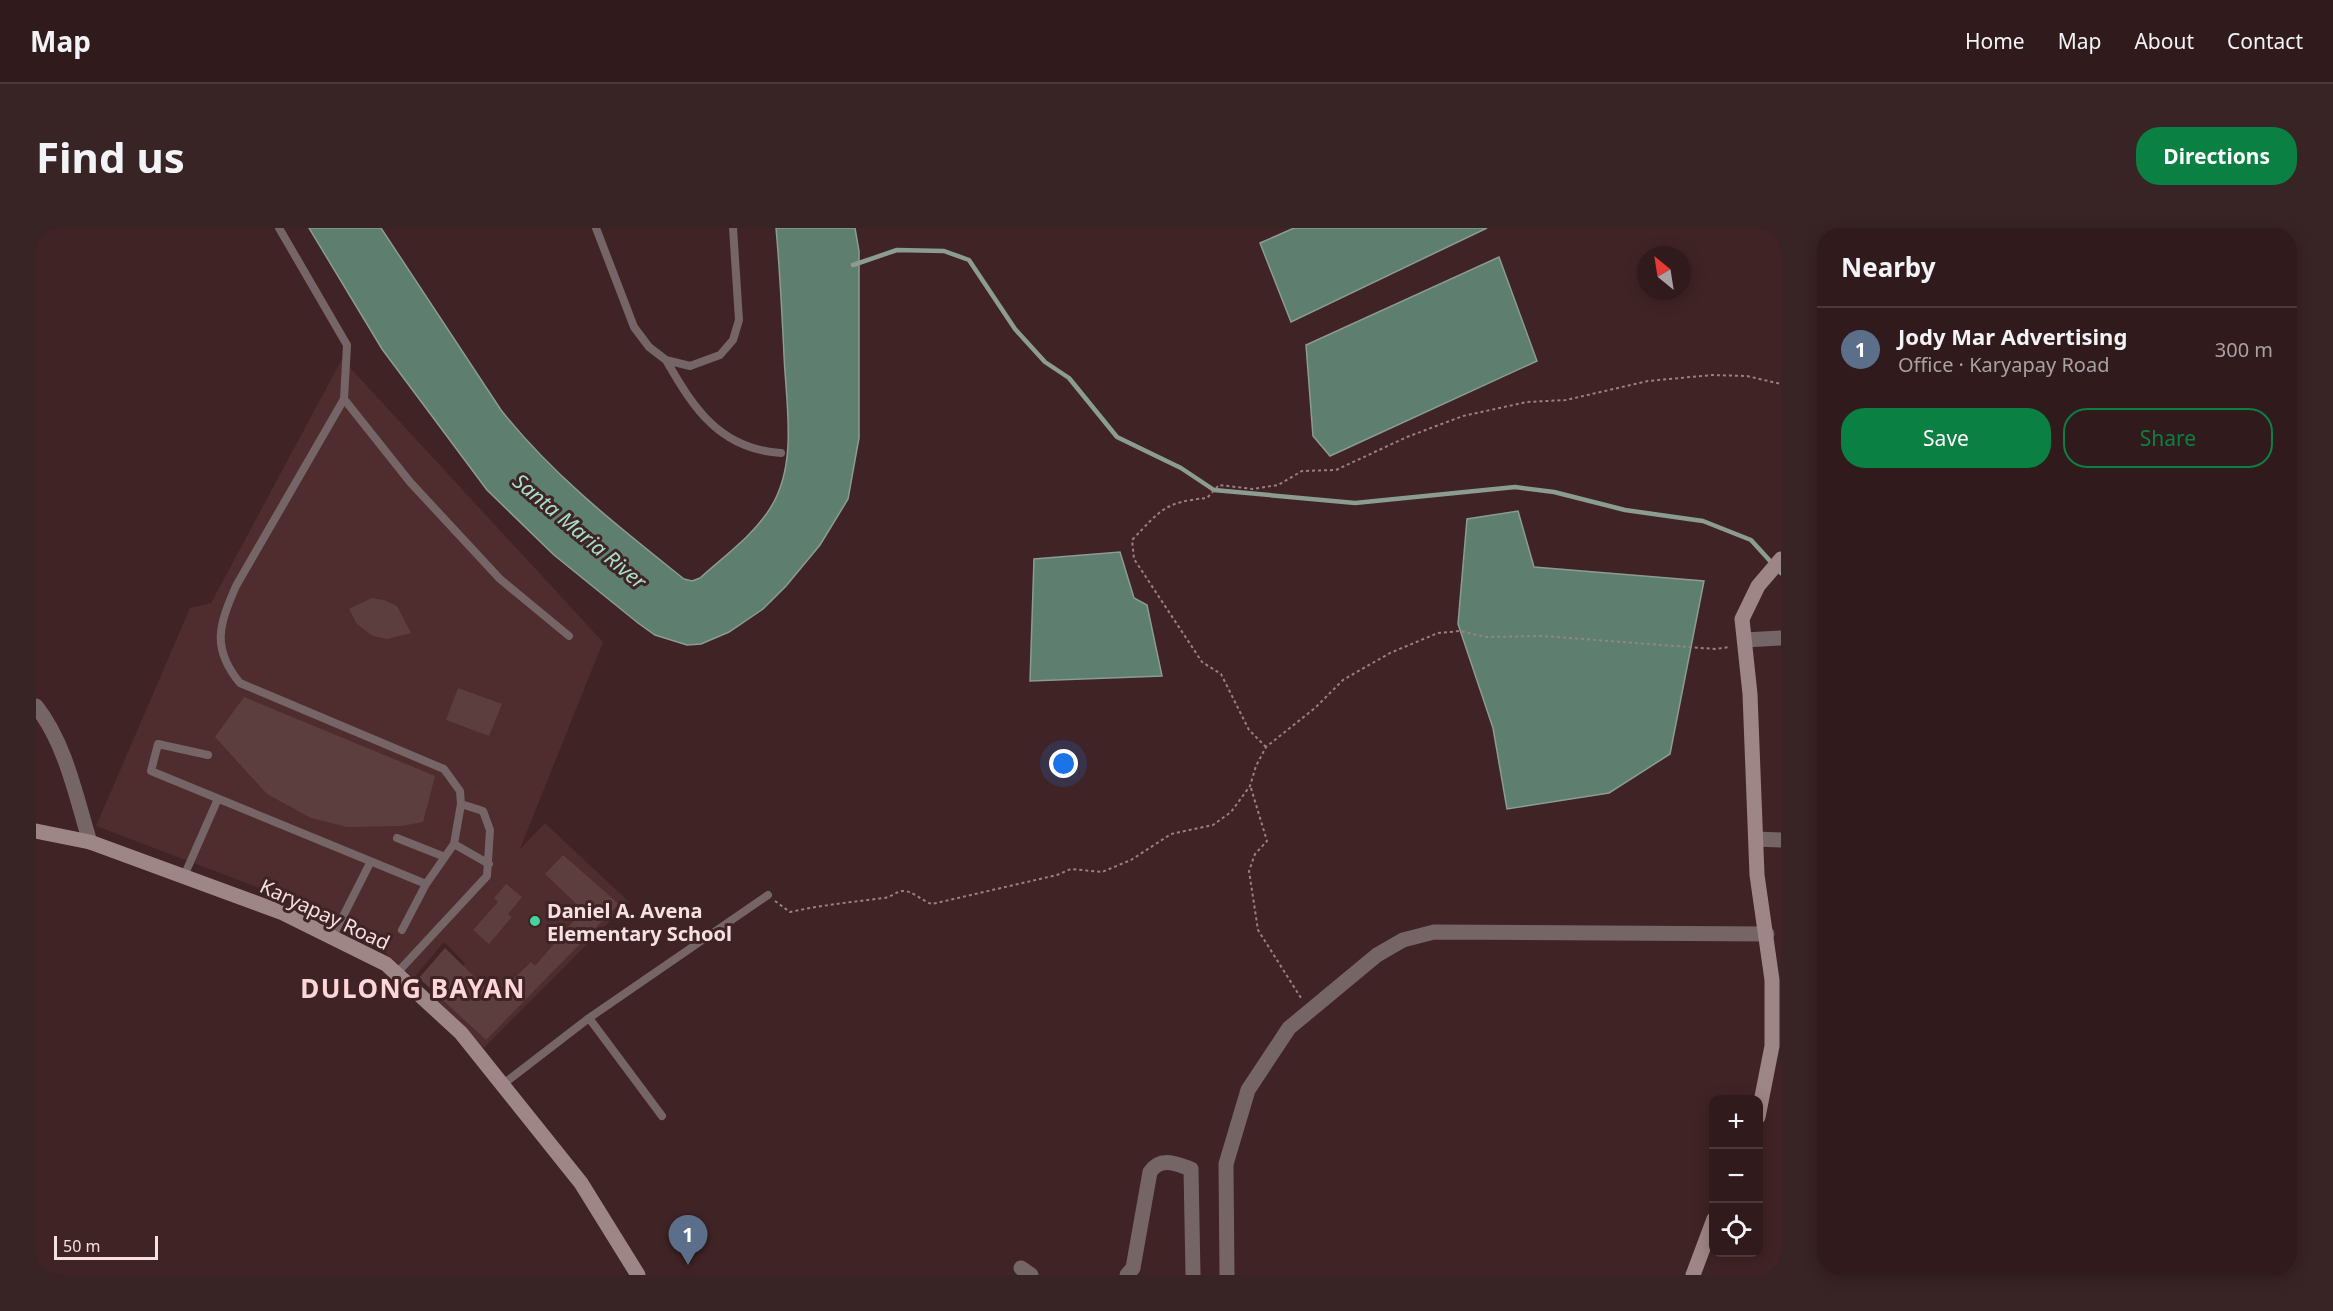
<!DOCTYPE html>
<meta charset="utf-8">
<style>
body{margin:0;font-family:"Noto Sans",sans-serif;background:#382325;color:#f1f3f6}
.controls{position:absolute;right:18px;bottom:18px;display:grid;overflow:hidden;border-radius:12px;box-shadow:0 3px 15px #0003}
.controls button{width:54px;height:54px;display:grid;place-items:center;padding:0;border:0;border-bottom:2px solid #4b383b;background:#301a1c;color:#f1f3f6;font:30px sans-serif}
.compass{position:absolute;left:1601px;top:18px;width:54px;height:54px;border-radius:50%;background:#301a1c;box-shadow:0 3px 15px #0003;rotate:330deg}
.scale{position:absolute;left:18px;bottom:15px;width:104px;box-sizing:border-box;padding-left:6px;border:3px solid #f5e1e1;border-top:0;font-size:16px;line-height:21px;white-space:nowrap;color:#f5e1e1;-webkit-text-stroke:4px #402325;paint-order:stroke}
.you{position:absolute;left:1028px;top:536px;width:21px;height:21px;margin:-15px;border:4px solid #fff;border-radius:50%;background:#1a73e8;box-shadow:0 0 0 9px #1a73e833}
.badge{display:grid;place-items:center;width:39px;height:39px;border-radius:50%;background:#0b8043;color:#fff;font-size:20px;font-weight:700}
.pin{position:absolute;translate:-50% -50px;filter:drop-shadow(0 2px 3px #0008)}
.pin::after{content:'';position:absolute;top:32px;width:21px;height:18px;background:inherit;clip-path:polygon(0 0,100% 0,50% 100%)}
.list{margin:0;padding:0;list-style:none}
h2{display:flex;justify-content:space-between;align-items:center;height:78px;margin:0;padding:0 24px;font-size:26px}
h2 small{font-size:20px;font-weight:400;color:#a8a1a3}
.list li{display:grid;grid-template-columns:39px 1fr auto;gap:18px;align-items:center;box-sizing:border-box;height:84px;padding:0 24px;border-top:2px solid #4b383b}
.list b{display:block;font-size:22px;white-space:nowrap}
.list p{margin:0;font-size:20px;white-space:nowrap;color:#a8a1a3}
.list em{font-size:20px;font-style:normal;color:#a8a1a3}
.actions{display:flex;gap:12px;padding:18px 24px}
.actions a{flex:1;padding:14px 0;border:2px solid #0b8043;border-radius:24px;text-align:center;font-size:21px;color:#0b8043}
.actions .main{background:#0b8043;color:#fff}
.icon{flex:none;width:33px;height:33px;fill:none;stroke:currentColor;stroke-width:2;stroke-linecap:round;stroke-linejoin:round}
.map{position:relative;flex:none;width:1745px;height:1047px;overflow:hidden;border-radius:24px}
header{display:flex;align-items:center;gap:36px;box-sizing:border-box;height:84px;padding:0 30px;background:#301a1c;border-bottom:2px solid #4b383b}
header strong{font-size:28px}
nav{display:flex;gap:33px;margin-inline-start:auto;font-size:21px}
.intro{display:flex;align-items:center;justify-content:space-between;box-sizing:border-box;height:144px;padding:0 36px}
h1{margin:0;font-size:42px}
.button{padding:15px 27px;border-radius:24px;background:#0b8043;color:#fff;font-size:21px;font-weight:700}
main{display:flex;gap:36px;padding:0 36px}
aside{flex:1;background:#301a1c;border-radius:24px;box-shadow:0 3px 15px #0003}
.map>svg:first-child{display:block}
</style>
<header>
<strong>Map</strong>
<nav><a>Home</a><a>Map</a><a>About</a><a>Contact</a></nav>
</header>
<div class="intro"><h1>Find us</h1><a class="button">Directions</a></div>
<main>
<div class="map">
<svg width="1745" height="1047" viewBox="0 0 1745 1047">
<rect width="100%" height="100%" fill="#402325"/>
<path fill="#4f2c2e" d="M306,131L567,414L484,621L509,595L593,674L448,820L396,769L429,735L408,714L378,750L315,695L60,598L154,380L175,375Z"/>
<path fill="#5e7e6f" stroke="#8b9c91" stroke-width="1.5" d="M273,0H345L465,182C517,248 583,299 648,351L656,353L664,350C687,329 718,307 735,279C762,235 750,176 748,127C746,85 744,43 740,0H819L823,23V210L812,271L784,317L750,358L727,381L693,404L665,416L651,417L619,407L602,395L518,327L451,262L346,121Z
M1258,0H1451L1255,94L1224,15Z
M1463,29L1501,133L1294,228L1277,208L1270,117Z
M1482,283L1498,339L1668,353L1634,526L1573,565L1471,581L1457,500L1422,396L1431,291Z
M1084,324L1098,370L1111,377L1126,448L994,453L998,331Z"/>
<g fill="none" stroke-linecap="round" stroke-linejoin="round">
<path stroke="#8b9c91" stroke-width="4.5" d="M817,37L861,22L908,23L933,32L979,101L1009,134L1033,150L1081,209L1145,240L1178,262L1319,275L1479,259L1518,264L1589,282L1667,293L1715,312L1745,345"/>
</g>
<path fill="#5d3e3f" d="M336,370L348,372L361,378L375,405L351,411L337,408L321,396L313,381Z
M422,460L466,476L453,508L410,492Z
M208,469L399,548L387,594L365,598L311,599L275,590L231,566L179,509Z
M527,627L583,676L450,812L383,750L409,720L459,769L495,734L499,738L547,682L509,646Z
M470,656L486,669L472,686L476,689L453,716L437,702L462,674L458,670Z"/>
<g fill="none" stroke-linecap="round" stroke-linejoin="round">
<path stroke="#998182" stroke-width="2" stroke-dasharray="3 3" stroke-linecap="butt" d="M1230,519L1213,502L1185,446L1166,434L1098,331L1096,312C1125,282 1128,274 1171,270L1183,257L1217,261L1242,257L1266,243L1300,242L1371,209L1427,188L1491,174L1530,172L1612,153L1676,147L1711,148L1745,156
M1215,560L1231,613L1219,626L1213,643L1222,702L1265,770
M739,673L754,684C786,677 816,674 848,670C855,669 860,664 866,663C876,662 886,673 896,676L1021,647L1035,641L1066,644L1095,632L1135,606L1177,597L1195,584L1214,558L1220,538L1230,519L1279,480L1307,452L1354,425L1402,405L1424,403L1450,409L1507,408L1679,421L1694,419"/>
<path stroke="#756566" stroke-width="8" d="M243,0L311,117L308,171L200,358C183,397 175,420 204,455L408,541L424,563L425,576L418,616L390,656L366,702
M560,0L598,99L613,119L630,132L654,138L684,127L697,112L703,92L697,0
M630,132C658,181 684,221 745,225
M308,171L374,254L464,351L533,408
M172,527L122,516L115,543L390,656
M361,610L409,629
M418,616L453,636
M148,648L181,573
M296,710L334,635
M360,746L451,648L454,602L447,583L425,576
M553,790L626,888
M466,857L553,790L732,667"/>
<path stroke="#756566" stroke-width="15" d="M1709,412L1745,410
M0,478C30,516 40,569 54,614
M1720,611L1745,612
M985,1040L995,1047
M1091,1047L1097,1040L1114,944C1125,928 1140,936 1155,941L1157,1047
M1191,1047L1190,936L1212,862L1253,800L1341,727L1367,712L1398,704L1731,706"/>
<path stroke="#9e8586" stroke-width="15" d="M0,603L54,614L247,685L350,736L425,805L545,955L602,1047
M1722,889L1736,818V752L1721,647L1714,466L1706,391L1722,358L1745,331
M1657,1047L1678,991"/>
</g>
<circle fill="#44d49f" stroke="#402325" stroke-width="2" cx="499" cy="693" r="6"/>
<g text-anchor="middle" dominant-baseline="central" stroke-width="6" stroke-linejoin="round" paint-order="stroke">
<g font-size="20" font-weight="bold" fill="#f5e1e1" stroke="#402325" text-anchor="start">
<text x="511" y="682">Daniel A. Avena<tspan x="511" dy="23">Elementary School</tspan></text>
</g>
<g font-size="20" fill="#f5e1e1" stroke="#402325">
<text transform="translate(289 686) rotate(25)">Karyapay Road</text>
</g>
<g font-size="21" font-style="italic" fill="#a4e1c4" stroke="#402325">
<text transform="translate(544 303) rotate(40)">Santa Maria River</text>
</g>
<g font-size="26" font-weight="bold" letter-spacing="1.5" fill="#fed6d7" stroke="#402325">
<text x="377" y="760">DULONG BAYAN</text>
</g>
</g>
</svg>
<div class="controls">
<button>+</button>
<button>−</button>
<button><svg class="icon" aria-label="locate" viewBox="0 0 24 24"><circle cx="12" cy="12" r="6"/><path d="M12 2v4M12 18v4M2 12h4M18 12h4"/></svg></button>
</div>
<svg class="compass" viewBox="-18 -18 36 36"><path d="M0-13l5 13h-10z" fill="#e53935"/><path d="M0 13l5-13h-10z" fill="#a8a1a3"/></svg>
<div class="scale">50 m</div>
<div class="you"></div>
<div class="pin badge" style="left:652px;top:1037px;background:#5c6f8a">1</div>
</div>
<aside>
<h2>Nearby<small></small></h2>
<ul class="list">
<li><span class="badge" style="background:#5c6f8a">1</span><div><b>Jody Mar Advertising</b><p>Office · Karyapay Road</p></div><em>300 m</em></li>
</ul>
<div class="actions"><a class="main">Save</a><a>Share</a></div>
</aside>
</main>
